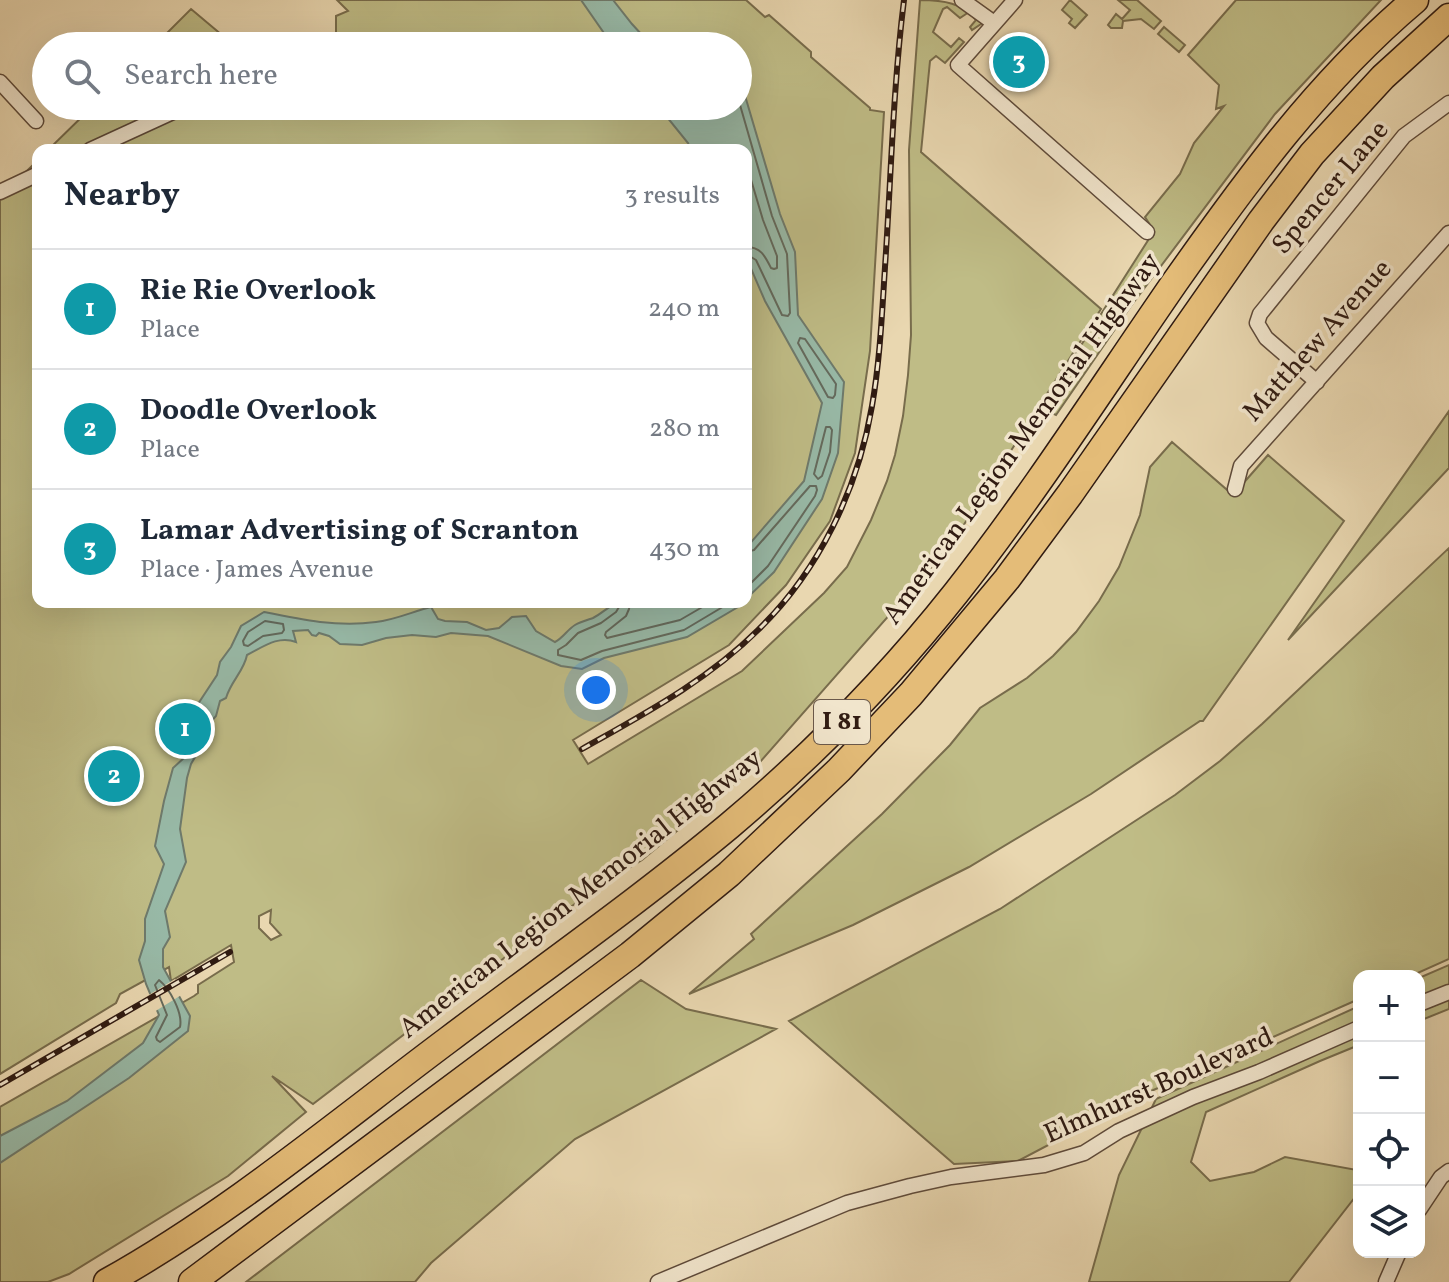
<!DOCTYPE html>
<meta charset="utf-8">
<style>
body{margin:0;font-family:Vollkorn,serif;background:#f2f2f3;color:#1f2937}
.controls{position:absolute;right:24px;bottom:24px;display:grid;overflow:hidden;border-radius:16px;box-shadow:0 8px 32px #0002}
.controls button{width:72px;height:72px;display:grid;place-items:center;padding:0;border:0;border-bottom:2px solid #e0e1e3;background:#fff;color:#1f2937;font:40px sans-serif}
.you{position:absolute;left:596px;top:690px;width:28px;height:28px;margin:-20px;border:6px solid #fff;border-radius:50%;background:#1a73e8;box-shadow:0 0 0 12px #1a73e833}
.badge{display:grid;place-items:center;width:52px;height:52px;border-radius:50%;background:#8f2418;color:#fff;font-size:26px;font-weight:700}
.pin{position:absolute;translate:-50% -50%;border:4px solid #fff;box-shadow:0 2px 8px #0006}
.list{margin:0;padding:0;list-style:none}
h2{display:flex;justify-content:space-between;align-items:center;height:104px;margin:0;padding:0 32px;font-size:34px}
h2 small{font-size:26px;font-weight:400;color:#747a83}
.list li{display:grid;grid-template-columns:52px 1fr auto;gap:24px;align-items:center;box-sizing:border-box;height:120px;padding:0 32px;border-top:2px solid #e0e1e3}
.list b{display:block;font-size:30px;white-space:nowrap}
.list p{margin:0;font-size:26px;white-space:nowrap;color:#747a83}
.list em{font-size:26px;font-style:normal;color:#747a83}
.icon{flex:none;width:44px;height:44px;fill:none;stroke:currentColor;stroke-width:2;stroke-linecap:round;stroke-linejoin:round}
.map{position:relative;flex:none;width:1449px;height:1282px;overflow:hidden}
.search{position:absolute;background:#fff;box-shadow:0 8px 32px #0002;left:32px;top:32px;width:720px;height:88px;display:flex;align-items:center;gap:20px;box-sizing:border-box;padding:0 28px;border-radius:44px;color:#747a83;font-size:30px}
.panel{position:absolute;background:#fff;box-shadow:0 8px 32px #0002;left:32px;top:144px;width:720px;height:464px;border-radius:16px}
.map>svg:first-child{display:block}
</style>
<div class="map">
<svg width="1449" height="1282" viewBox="0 0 1449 1282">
<rect width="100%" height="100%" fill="#e9d7b0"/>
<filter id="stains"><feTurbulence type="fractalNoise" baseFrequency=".0025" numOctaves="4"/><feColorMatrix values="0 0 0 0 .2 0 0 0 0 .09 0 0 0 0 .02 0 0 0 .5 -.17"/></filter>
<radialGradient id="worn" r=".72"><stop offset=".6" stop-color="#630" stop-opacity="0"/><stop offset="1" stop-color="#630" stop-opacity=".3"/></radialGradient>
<path fill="#bfbc86" stroke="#786c4c" stroke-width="2" fill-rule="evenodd" d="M337,0H746L765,17L769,15L811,52V57L870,108V110L884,112L870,351L855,453L830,521L786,585L729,645L573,740L588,764L742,671L824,593L847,567L871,520L887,481L895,455L903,416L908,375L911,335L909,150L920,0C948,0 957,4 981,18V24L972,30L970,27L976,20L969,12L960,18L947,7L943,9L933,32L951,47L959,38L964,42L945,63L936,56L930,61L921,152L1101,309L951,545L760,762L642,860L589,893L313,1104L272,1076L306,1112L228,1176L69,1274L48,1282H0V1107L194,996L198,993V985L234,962L231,945L171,981L169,967L120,994L116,1003L0,1074V197L38,160V602H746V150H48L93,106H738V46H330L336,33V16L348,11ZM271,910L270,923L281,935L271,940L259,928V916Z
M1070,0L1087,15L1075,28L1069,23L1072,19L1062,10Z
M1118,0H1137L1161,21L1154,29L1141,19L1123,21L1122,28H1111L1108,25L1116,14L1122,19L1130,10Z
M1236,0H1381L1275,114L1131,306L1056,415L1041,408L1154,231L1145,217L1180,174L1194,143L1224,106L1216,109L1219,85L1188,55Z
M191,9L235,46H154Z
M1164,27L1185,45L1179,52L1158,34Z
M1449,411V468L1288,640Z
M1172,442L1233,495L1268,455L1344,521L1203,721H1200L1091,794L969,867L853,925L689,994L754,939L751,934L882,814L950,745L980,708L1027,678L1053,656L1076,632L1099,601L1119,567L1140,515L1150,467Z
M1449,548V959L1411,976H1359V999L1149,1092L1018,1161L954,1164L789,1021L1000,909L1175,795L1220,761L1262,724Z
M1449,965V1009L1419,1021V978Z
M641,980L686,1009L776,1029L575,1139L431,1263L415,1282H246Z
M1359,1006V1045L1320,1061L1206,1112L1191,1162L1210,1181L1254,1172L1285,1157L1357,1170L1359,1192L1289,1282H1089L1119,1175L1156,1099Z"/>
<path fill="#98baa8" stroke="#6e7a6c" stroke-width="2" d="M581,0H613L632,24L652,46H613Z
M738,81H743L746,99L780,214L795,252L798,315L844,382L838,453L822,499L774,572L746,599V548L804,481L822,403L765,301L746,257V150H690L688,143L658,106H738Z
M628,602H743L738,607L687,637L604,658L582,669L561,666L488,636L451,633L436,637L412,635L386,638L362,645L340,644L329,636L319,633L316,636L312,635L308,630L293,631L296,642C278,635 263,647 247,655C244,671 231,681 226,698L220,701L216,716L208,725L207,737L191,764L187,778L180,829L186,862L165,911L170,937L163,949V967L190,1016L188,1031L129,1078L0,1163V1136L67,1101L143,1043L159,1015L146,984L139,960L145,941V919L164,864L155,846L164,801L173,768L185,757L186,736L198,704L217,675L220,662L231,647L241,626L264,612C303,620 337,627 376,622C395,620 414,611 431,607L438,619L445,621L467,622L486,630L499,628L512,617L526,616L536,631L555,642C563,638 567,630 575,625C580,622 587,620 593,618C608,610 607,604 628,602Z"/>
<path fill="#e9d7b0" d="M175,979L183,994L154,1012L147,996Z"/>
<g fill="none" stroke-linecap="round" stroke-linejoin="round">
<path stroke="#646a5d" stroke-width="2" d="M738,98L772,216L787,254L790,313L788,316L782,315L756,260L751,257H746
M746,163L763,220L777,256V268L774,269L771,268C765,256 761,247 746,247
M800,338L805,339L836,384L835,395L833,398L828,397L798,343Z
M826,427H830L832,430L830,452L822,476L818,479L814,474Z
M746,552L754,550L810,486H816L817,490L815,496L768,566L746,588
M619,602V607L616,612L601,623L578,633L566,645L558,650V655L581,660L602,651L684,630L731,602
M630,602L629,609L626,616L606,632L605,635L607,638L680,620L711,602
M265,621L283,624L284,630L282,633L263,636L248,646L244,645L243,641L248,632Z
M159,980C170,989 183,1013 180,1027L160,1042L157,1040L156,1037L167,1015L155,985Z"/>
<g stroke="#5e4a3a" stroke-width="17">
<path id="minor" d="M962,0L994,23
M1015,0L958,65L1147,232
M0,82L36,121
M90,150L175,111
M0,192L38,174
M1317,382L1266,338L1257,323L1260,314L1404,136L1449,103
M1235,489L1241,466L1449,233
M1419,1004L1449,992
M1419,1210L1441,1177L1449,1171
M658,1282L847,1203L910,1186L951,1177L1044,1165L1084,1153L1119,1131L1193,1097L1259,1072L1359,1028
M1386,1282L1399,1252"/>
</g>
<g stroke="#301b12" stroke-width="29">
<path id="motorway" d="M107,1282C229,1214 337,1123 448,1040C542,969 639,901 729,826C812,756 888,679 956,593C1034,494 1103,386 1175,282C1247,180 1319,81 1415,0
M192,1282L630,955L729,874L839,770L911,694L1007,579L1070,494L1261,221L1312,154L1383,77L1449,17"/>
</g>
<use href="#minor" stroke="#f1e5cc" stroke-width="14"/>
<use href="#motorway" stroke="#e4bc78" stroke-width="26"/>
<g stroke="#301b12" stroke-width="6">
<path id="rail" d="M582,749C644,714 708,680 758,630C819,571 858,489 872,406C880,360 882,313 885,267C891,178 893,88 904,0
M0,1085L230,952"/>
</g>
<use href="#rail" stroke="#f1e5cc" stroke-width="3" stroke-dasharray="9" stroke-linecap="butt"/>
</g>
<g text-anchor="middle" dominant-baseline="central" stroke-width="7" stroke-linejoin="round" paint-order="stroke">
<rect fill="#f1e5cc" stroke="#6a584a" stroke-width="2" x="814" y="700" width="56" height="44" rx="6"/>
<g font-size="26" font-weight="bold" fill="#301b12">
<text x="842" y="722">I 81</text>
</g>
<g font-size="28" fill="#301b12" stroke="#f1e5cc">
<text transform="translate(1331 188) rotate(-50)">Spencer Lane</text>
<text transform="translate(1318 341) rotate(-48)">Matthew Avenue</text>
<text transform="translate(1022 439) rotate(-54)">American Legion Memorial Highway</text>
<text transform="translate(581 894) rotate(-38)">American Legion Memorial Highway</text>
<text transform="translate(1159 1086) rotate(-24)">Elmhurst Boulevard</text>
</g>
</g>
<rect width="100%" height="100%" filter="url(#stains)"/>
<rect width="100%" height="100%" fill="url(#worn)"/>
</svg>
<div class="controls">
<button>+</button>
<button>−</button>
<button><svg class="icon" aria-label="locate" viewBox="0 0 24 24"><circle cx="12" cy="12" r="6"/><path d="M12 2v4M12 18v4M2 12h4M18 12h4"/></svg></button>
<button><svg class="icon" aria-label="layers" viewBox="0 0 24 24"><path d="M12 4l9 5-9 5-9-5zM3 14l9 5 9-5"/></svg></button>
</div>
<div class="you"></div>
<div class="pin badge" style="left:185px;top:729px;background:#0f9aa8">1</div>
<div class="pin badge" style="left:114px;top:776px;background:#0f9aa8">2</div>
<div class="pin badge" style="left:1019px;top:62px;background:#0f9aa8">3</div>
<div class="search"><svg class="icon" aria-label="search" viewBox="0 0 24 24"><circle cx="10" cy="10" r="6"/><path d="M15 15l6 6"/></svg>Search here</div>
<section class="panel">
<h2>Nearby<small>3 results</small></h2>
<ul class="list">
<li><span class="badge" style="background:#0f9aa8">1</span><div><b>Rie Rie Overlook</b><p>Place</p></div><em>240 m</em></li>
<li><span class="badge" style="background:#0f9aa8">2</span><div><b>Doodle Overlook</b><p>Place</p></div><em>280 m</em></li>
<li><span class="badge" style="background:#0f9aa8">3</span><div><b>Lamar Advertising of Scranton</b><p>Place · James Avenue</p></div><em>430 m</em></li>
</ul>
</section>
</div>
